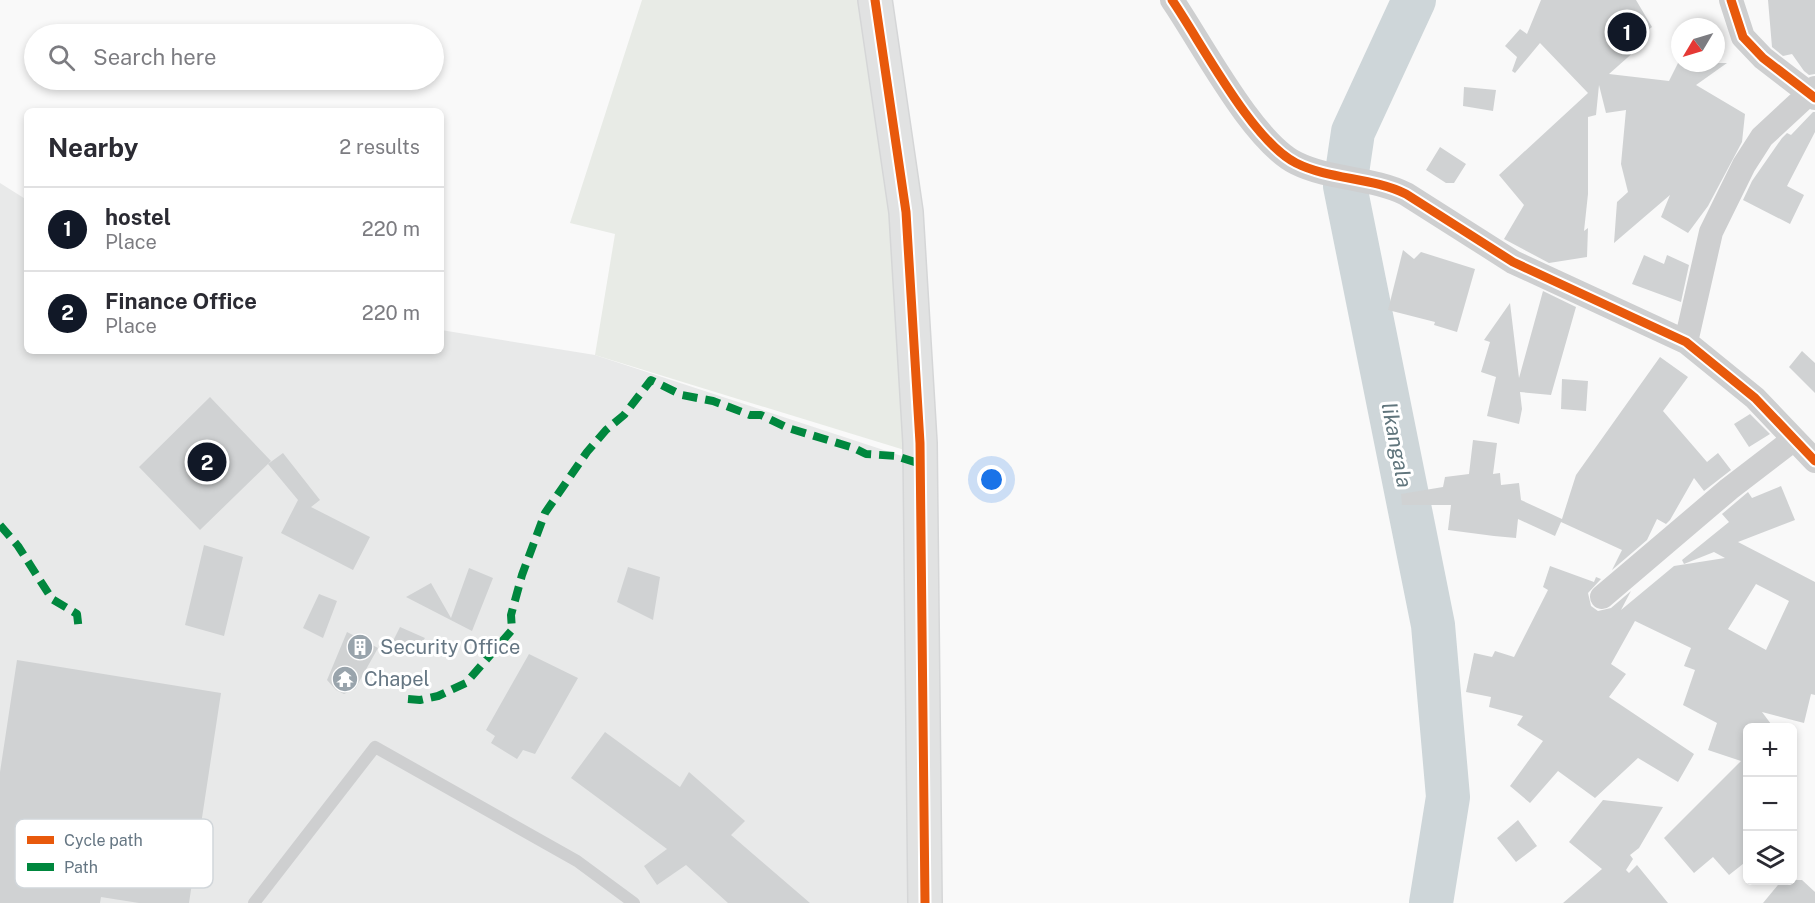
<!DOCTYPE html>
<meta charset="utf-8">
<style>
body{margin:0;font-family:"Public Sans",sans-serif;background:#f2f2f3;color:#2b2b33}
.controls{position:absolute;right:18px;bottom:18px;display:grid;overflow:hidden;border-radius:9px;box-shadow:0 3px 9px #0003}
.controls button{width:54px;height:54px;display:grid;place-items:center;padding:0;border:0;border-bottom:2px solid #e1e1e2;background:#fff;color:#2b2b33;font:30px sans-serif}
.compass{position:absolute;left:1671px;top:18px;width:54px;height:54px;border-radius:50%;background:#fff;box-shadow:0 3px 9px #0003;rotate:232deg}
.you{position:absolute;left:992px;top:480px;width:21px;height:21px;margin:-15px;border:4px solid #fff;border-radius:50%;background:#1a73e8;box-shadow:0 0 0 9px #1a73e833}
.badge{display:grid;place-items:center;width:39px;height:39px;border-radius:50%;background:#111827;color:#fff;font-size:20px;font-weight:700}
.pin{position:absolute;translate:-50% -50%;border:3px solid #fff;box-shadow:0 2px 6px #0006}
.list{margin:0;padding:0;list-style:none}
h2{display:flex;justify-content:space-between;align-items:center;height:78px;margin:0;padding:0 24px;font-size:26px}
h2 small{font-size:20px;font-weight:400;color:#7c7c81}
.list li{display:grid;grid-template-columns:39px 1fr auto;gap:18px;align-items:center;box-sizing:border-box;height:84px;padding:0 24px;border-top:2px solid #e1e1e2}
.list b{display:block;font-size:22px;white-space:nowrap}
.list p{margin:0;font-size:20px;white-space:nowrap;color:#7c7c81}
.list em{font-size:20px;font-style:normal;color:#7c7c81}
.icon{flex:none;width:33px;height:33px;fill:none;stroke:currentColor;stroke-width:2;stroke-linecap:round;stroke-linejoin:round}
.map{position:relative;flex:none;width:1815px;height:903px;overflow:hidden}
.search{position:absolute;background:#fff;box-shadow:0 3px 9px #0003;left:24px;top:24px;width:420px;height:66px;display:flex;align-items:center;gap:15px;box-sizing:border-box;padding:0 21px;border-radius:33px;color:#7c7c81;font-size:22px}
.panel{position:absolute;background:#fff;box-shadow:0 3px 9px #0003;left:24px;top:108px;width:420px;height:246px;border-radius:9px}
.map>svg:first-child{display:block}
</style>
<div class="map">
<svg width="1815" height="903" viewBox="0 0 1815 903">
<rect width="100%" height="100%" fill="#f9f9f9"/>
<path fill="#e8e9e9" d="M0,183L27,200V351H441V330L595,355L911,459L927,903H0Z"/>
<path fill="#e8ebe6" d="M642,0H868L902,216L911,452L595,355L615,234L570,223Z"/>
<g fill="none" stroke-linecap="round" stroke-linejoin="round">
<path stroke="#ced6d9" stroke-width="44" d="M1414,0L1353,132L1345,186L1433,625L1448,797L1431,903"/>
</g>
<path fill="#d0d2d3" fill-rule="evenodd" d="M1541,0H1636L1652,27L1639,37L1645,42L1609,74L1669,81L1678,63H1727L1696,85L1745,114L1742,142L1708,206L1688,233L1661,217L1670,195L1614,243L1617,202L1628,192L1621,164L1626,110L1606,113L1599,85L1596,115L1588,117V194L1584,231L1588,228L1587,257L1549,263L1504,239L1524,205L1499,175L1588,93L1540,43L1515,73L1512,71L1517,57L1505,46L1520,29L1527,34Z
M1768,0H1815V74L1809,75L1804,71L1792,54L1783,56L1772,47Z
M1464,87L1496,90L1493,111L1463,106Z
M1813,112H1815V132L1787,186L1804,195L1790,224L1743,200L1752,181L1782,138L1787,133L1791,135Z
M1440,147L1466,164L1454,183H1446L1426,170Z
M1403,250L1414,259L1421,252L1475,269L1457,332L1434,325L1435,322L1388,310Z
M1644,255L1664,264L1667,255L1689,265L1681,302L1632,284Z
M1543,291L1576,307L1551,395L1520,392L1522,409L1519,424L1487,416L1496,377L1481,372L1490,342L1484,340L1510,303L1519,378Z
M1802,351L1815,363V393L1789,367Z
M1660,357L1688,377L1663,411L1707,462L1718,453L1731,470L1704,491L1694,478L1670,520L1666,524L1657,519L1647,540L1612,570L1622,550L1561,522L1555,536L1518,519L1516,538L1494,536L1448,530L1451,505H1402L1401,494L1443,487L1445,477L1469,474L1473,440L1497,443L1493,474L1500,473L1501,485L1519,483L1521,500L1562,519L1576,475Z
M1562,379L1588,381L1586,411L1561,409Z
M210,397L271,461L200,530L139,467Z
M1750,414L1770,434L1749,447L1734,424Z
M283,453L320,500L311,507L370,537L353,570L281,533L298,500L268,464Z
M1781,486L1795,520L1738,542L1815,582V695L1811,694L1804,723L1762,712L1774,728H1748V860L1729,875L1713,857L1694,873L1664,838L1741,761L1708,750L1717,723L1683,705L1695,670L1684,666L1691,648L1635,621L1611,664L1626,674L1609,697L1694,754L1678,782L1638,758L1595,798L1558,771L1530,803L1510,786L1543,741L1517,725L1523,716L1489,707L1491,697L1466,692L1474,653L1492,657L1495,651L1514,657L1548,590L1543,587L1550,566L1594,582L1596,577L1601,579L1588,593L1591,606L1598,611L1611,608L1631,591L1621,610L1674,566L1725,558L1714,552L1684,564L1682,560L1729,522L1722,514L1748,492L1752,498ZM1756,584L1789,601L1766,650L1728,629Z
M204,545L243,557L224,636L185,625Z
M628,567L660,577L653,620L617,602Z
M469,568L493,578L472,631L406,597L431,583L451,618Z
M319,594L337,601L323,638L303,628Z
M400,627L425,638L413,655L392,643Z
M347,632L378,648L355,689L344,694L336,690L327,680Z
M529,654L578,678L535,754L523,750L517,759L491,743L495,736L486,730Z
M17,660L221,693L189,903H139L101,897L100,903H0V772Z
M605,732L680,787L689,772L745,821L731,835L810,903H728L686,865L657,885L644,866L667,849L571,778Z
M1603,800L1663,807L1639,848L1630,855L1633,859L1626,870L1629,873L1637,865L1668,903H1563L1602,869L1569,842Z
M1518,820L1537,846L1516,862L1497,838Z
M1782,880H1802L1815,892V903H1763Z"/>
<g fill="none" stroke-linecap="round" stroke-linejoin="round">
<g stroke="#d5d6d7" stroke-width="36">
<path id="secondary" d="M875,0L906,212L920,443L925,903"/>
</g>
<path stroke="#cecfd0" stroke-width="12" d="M254,903L375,747L577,861L634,903"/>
<path stroke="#cecfd0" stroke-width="24" d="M1172,0C1201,42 1252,141 1296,163C1330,180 1372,177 1406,194L1513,262L1686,342L1755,398L1815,461
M1731,0L1743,37L1763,58L1815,98
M1686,342L1711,232L1744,165L1762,137L1815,88
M1602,597L1729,489L1793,440"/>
<use href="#secondary" stroke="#e1e2e2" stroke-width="33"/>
<path stroke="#00873e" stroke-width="8" stroke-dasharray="15 8" stroke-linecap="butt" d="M0,525L18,546L52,599L77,614L79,631
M408,699L420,700L438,696L466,683L512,630L511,615L522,575L545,513L587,452L606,430L624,415L651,380L682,395L713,401L750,415H761L788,428L854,448L866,454L896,456L921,464"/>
<g stroke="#fff" stroke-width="13">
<path id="cycleway" d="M875,0L906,212L920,443L925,903
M1172,0C1201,42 1252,141 1296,163C1330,180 1372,177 1406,194L1513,262L1686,342L1755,398L1815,461
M1731,0L1743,37L1763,58L1815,98"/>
</g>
<use href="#cycleway" stroke="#e8590c" stroke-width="9"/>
</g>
<defs>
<g id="building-disc" transform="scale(1.35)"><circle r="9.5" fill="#99a4ac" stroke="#fff"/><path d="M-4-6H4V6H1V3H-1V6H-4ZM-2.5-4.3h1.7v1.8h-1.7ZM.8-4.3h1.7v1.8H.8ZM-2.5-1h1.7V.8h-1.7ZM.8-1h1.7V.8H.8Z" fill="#fff"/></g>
<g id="temple-disc" transform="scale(1.35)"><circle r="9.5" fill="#99a4ac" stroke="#fff"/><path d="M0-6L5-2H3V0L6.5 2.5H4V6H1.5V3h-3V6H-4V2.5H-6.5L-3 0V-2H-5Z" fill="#fff"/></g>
</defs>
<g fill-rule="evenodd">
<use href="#building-disc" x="360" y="647"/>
<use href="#temple-disc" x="345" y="679"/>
</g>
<g text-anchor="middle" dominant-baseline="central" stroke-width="6" stroke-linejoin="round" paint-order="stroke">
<g font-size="20" fill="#657683" stroke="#fff" text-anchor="start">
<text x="380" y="647">Security Office</text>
<text x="364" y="679">Chapel</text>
</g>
<g font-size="21" font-style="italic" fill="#60757c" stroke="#fff">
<text transform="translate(1397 445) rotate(79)">likangala</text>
</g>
</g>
<rect x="15" y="819" width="198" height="69" rx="9" fill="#fff" stroke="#d1d6da" stroke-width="1.5"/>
<rect x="27" y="836" width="27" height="8" fill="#e8590c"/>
<rect x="27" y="863" width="27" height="8" fill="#00873e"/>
<g font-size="16" fill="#657683">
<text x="64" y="846">Cycle path</text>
<text x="64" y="873">Path</text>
</g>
</svg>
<div class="controls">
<button>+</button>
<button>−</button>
<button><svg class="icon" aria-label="layers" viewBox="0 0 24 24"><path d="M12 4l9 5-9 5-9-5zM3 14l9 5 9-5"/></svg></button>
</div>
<svg class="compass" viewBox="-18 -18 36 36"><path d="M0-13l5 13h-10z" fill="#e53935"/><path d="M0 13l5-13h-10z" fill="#7c7c81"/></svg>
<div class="you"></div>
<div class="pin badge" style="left:1627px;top:32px">1</div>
<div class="pin badge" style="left:207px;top:462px">2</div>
<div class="search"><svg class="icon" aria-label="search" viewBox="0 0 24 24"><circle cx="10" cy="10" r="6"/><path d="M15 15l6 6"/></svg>Search here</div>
<section class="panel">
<h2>Nearby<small>2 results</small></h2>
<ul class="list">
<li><span class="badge">1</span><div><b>hostel</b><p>Place</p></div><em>220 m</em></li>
<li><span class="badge">2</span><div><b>Finance Office</b><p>Place</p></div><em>220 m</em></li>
</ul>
</section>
</div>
